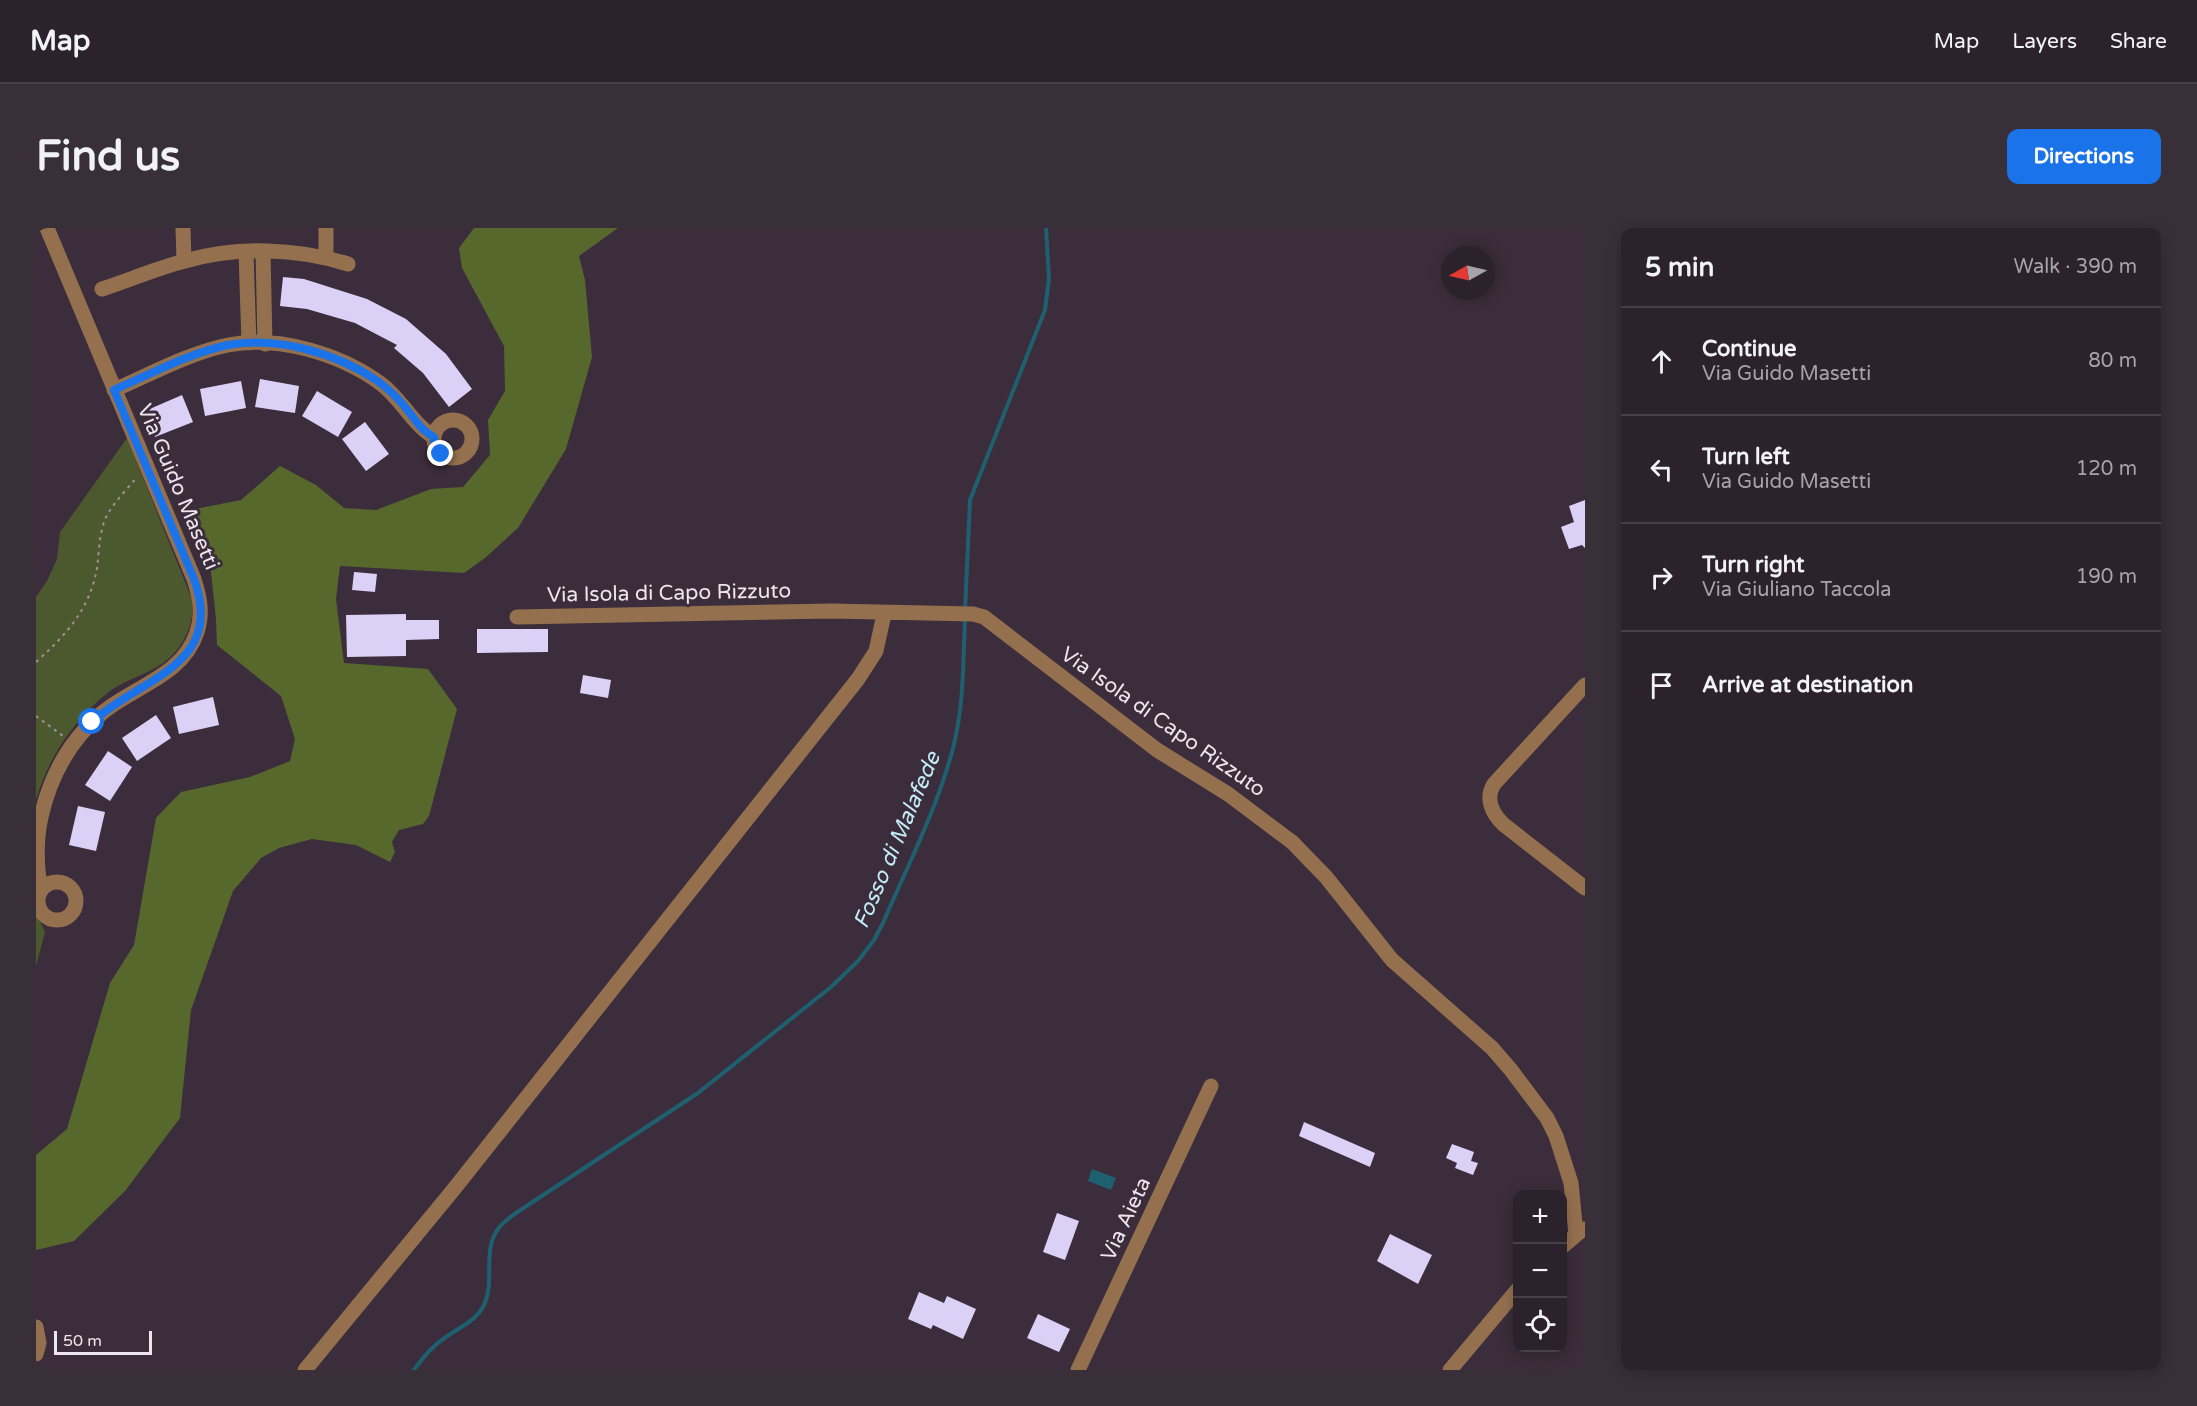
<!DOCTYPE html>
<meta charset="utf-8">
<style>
body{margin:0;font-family:"Varela Round",sans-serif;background:#382f38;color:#f1f3f6}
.controls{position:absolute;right:18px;bottom:18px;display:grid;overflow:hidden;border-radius:12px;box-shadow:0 3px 15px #0003}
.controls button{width:54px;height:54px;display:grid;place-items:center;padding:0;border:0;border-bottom:2px solid #483f48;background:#2c222c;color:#f1f3f6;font:30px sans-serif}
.compass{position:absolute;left:1405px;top:18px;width:54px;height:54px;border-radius:50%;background:#2c222c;box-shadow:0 3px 15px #0003;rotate:262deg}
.scale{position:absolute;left:18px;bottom:15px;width:98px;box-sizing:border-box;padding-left:6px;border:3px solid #eee5ee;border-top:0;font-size:16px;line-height:21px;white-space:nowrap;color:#eee5ee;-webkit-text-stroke:4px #3b2d3b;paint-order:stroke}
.stop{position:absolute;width:18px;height:18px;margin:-14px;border:4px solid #1a73e8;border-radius:50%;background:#fff}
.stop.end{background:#1a73e8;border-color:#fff;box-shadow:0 2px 6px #0008}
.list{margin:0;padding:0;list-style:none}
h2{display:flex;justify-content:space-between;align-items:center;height:78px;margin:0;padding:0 24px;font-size:26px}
h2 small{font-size:20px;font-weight:400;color:#a6a4a9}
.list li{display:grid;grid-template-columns:39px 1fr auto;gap:18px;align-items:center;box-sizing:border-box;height:108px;padding:0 24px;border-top:2px solid #483f48}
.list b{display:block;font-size:22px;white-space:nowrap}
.list p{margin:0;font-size:20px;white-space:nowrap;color:#a6a4a9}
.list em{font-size:20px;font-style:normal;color:#a6a4a9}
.icon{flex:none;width:33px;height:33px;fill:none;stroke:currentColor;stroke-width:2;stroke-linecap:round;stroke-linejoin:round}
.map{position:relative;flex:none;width:1549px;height:1142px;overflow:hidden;border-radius:12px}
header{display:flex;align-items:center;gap:36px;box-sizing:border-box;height:84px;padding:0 30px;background:#2c222c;border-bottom:2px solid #483f48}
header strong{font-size:28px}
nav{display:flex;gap:33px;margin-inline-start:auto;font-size:21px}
.intro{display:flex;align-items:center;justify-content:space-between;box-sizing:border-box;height:144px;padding:0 36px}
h1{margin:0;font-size:42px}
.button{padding:15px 27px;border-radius:12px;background:#1a73e8;color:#fff;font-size:21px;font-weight:700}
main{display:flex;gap:36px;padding:0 36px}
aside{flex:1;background:#2c222c;border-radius:12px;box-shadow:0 3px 15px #0003}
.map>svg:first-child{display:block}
</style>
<header>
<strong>Map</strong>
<nav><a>Map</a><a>Layers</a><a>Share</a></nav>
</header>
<div class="intro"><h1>Find us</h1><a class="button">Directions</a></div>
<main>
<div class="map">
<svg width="1549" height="1142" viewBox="0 0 1549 1142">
<rect width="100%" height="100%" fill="#3b2d3b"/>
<path fill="#4c582e" d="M91,210L156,371C160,398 144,427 119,440C105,448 88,453 74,463C39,490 12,530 0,572V369L11,353L21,331L24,304Z
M0,685L9,704L0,738Z"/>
<path fill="#57682d" d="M438,0H582L543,28L549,52L556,129L530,221L482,300L449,330L428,345L304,338L300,371L308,435L392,441L421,481L393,588L387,596L363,602L356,614L359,624L354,634L320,617L276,611L243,620L225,630L197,663L155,782L144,890L89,963L38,1013L0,1022V927L31,901L74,755L98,717L120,590L145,564L214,549L254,533L259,511L245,468L181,417L180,391L174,335L159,281L205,272L244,238L280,257L308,280L340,282L395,261L427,259L454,227L452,192L469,163L468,118L426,40L423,20Z"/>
<path fill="#1f6070" d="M1056,941L1080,950L1075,962L1052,953Z"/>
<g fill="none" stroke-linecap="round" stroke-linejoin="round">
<path stroke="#1f6070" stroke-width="4" d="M929,383L934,272L1009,82L1013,50L1010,0
M378,1142C387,1129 396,1118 410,1109C424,1099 440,1093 448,1077C459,1054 447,1026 460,1004C464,996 473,990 480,985L662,865L795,759L822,733L838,712L847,695C871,639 900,583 916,524C928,481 927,435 929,391"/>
</g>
<path fill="#dbd1f6" d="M247,49L268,51L331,71L370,91L410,126L436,161L413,179L387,145L358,120L361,117L319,95L271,81L244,78Z
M224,151L263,158L259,185L219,179Z
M205,153L210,180L169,188L164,161Z
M281,163L316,184L302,209L266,188Z
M146,167L157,194L119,209L109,183Z
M329,194L353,226L330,243L306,211Z
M1549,272V320L1546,317L1533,321L1525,299L1538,294L1533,278Z
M318,344L341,346L339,364L316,362Z
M370,386V392H403V411L370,412V428L311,429L310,387Z
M441,401H512V424L441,425Z
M547,447L575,452L572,470L544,465Z
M177,469L183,497L143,506L137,479Z
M120,487L135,510L101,533L86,510Z
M72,523L96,539L74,573L49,557Z
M42,578L69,584L60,623L33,617Z
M1268,894L1339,925L1334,939L1263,908Z
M1416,916L1438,924L1435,933L1442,935L1437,947L1419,940L1421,935L1410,930Z
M1021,985L1043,993L1029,1032L1007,1024Z
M1354,1006L1396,1027L1382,1056L1341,1033Z
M883,1064L908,1075L911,1068L940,1081L927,1111L897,1097L895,1101L872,1091Z
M1002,1086L1034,1101L1023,1124L991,1110Z"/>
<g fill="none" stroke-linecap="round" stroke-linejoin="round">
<path stroke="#9d929d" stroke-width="2" stroke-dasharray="3 4.5" stroke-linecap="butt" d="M0,434C30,407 54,381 61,340C63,325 63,309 68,294C74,278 89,264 100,250
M0,488L27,508"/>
<path stroke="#95704f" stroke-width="15" d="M147,0L148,33
M290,0V29
M227,24L229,116
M210,25L213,115
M66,61C94,52 121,40 149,33C201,18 260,20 312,36
M78,162C115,146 153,125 192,117C242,107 304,126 344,155C365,170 377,197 398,209
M398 211a19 19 0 1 1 38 0a19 19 0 1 1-38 0Z
M481,389L795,383L937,386L948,389L1121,522L1192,566L1256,614L1290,649L1356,732L1456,820L1475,842L1511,890L1520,908L1535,955L1540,1006
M1549,457L1458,556C1449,570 1456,585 1467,596L1549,660
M2 673a19 19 0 1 1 38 0a19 19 0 1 1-38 0Z
M5,661C0,640 0,612 5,589C14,549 34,512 66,485C98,458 147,448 161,404C167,386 164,369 158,351L11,0
M1526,1019L1547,1001
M0,1099L3,1115L0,1126
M269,1142L418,961L822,451L840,423L848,386
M1042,1142L1175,858
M1414,1142L1482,1061"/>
</g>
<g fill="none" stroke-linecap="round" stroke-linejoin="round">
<path stroke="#1a73e8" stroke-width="8" d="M56,494C105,449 190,438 158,351L78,162C115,146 153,125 192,117C241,108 300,125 340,152C353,161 364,172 373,184C381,194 386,203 398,209V216L405,226"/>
</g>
<g text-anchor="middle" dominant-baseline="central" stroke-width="6" stroke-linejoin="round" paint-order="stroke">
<g font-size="21" fill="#eee5ee" stroke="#3b2d3b">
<text transform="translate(142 259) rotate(67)">Via Guido Masetti</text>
<text transform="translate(633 365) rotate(-1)">Via Isola di Capo Rizzuto</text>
<text transform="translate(1127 494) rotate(35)">Via Isola di Capo Rizzuto</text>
<text transform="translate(1090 991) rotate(-65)">Via Aieta</text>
</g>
<g font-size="22" font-style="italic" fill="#c2ecf8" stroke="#3b2d3b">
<text transform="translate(861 612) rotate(-67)">Fosso di Malafede</text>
</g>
</g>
</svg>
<div class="controls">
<button>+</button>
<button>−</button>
<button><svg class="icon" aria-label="locate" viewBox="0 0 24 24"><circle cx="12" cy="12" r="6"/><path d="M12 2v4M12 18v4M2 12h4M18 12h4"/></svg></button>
</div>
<svg class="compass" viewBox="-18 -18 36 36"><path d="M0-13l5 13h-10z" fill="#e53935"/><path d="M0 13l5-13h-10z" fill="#a6a4a9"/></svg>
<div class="scale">50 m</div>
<div class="stop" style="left:56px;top:494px"></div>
<div class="stop end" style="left:405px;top:226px"></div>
</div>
<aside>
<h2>5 min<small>Walk · 390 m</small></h2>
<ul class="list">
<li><svg class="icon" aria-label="ahead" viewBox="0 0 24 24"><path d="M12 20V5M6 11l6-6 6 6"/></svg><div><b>Continue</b><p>Via Guido Masetti</p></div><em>80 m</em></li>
<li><svg class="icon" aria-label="left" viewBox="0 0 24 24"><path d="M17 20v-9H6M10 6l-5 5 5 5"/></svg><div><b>Turn left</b><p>Via Guido Masetti</p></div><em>120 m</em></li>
<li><svg class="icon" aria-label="right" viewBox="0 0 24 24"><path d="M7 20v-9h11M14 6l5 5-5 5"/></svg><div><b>Turn right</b><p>Via Giuliano Taccola</p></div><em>190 m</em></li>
<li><svg class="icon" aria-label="arrive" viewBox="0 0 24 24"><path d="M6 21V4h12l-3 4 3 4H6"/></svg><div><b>Arrive at destination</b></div></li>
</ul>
</aside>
</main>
